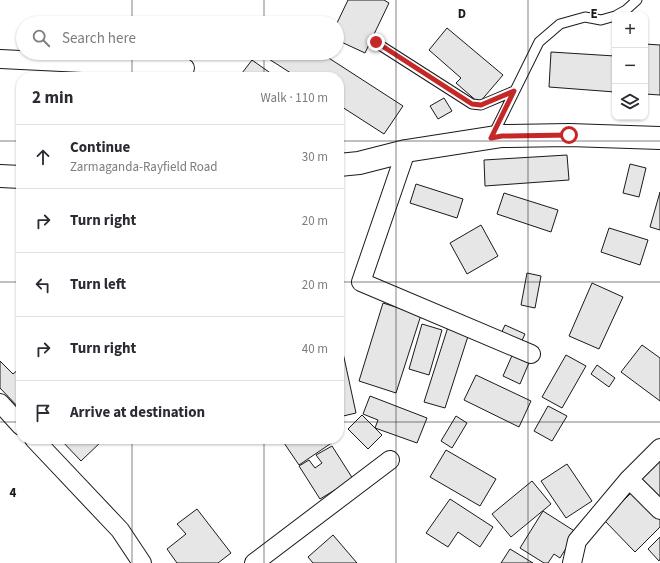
<!DOCTYPE html>
<meta charset="utf-8">
<style>
body{margin:0;font-family:"Source Sans 3",sans-serif;background:#f7f7f7;color:#2b2b33}
.controls{position:absolute;right:12px;top:12px;display:grid;overflow:hidden;border-radius:8px;box-shadow:0 1px 3px #0004}
.controls button{width:36px;height:36px;display:grid;place-items:center;padding:0;border:0;border-bottom:1px solid #e1e1e2;background:#fff;color:#2b2b33;font:20px sans-serif}
.stop{position:absolute;width:12px;height:12px;margin:-9px;border:3px solid #c62828;border-radius:50%;background:#fff}
.stop.end{background:#c62828;border-color:#fff;box-shadow:0 1px 4px #0008}
.list{margin:0;padding:0;list-style:none}
h2{display:flex;justify-content:space-between;align-items:center;height:52px;margin:0;padding:0 16px;font-size:17px}
h2 small{font-size:13px;font-weight:400;color:#7c7c81}
.list li{display:grid;grid-template-columns:26px 1fr auto;gap:12px;align-items:center;box-sizing:border-box;height:64px;padding:0 16px;border-top:1px solid #e1e1e2}
.list b{display:block;font-size:15px;white-space:nowrap}
.list p{margin:0;font-size:13px;white-space:nowrap;color:#7c7c81}
.list em{font-size:13px;font-style:normal;color:#7c7c81}
.icon{flex:none;width:22px;height:22px;fill:none;stroke:currentColor;stroke-width:2;stroke-linecap:round;stroke-linejoin:round}
.map{position:relative;flex:none;width:660px;height:563px;overflow:hidden}
.search{position:absolute;background:#fff;box-shadow:0 1px 3px #0004;left:16px;top:16px;width:328px;height:44px;display:flex;align-items:center;gap:10px;box-sizing:border-box;padding:0 14px;border-radius:22px;color:#7c7c81;font-size:15px}
.panel{position:absolute;background:#fff;box-shadow:0 1px 3px #0004;left:16px;top:72px;width:328px;height:372px;border-radius:16px}
.map>svg:first-child{display:block}
</style>
<div class="map">
<svg width="660" height="563" viewBox="0 0 660 563">
<rect width="100%" height="100%" fill="#fff"/>
<path fill="#e6e6e6" stroke="#1a1a1a" d="M348,0H384L389,3L365,53L337,40V23Z
M447,28L503,75L479,103L456,83L461,78L429,50Z
M645,44L660,45V95L645,94Z
M551,52L615,56V92L549,87Z
M262,53H321L403,106L384,134L339,105V77H297L261,54Z
M252,60L276,77H239Z
M444,98L452,111L438,119L430,106Z
M567,155L569,180L485,186L484,160Z
M630,164L646,168L639,197L623,193Z
M416,184L463,199L457,218L410,203Z
M660,192V230L650,227Z
M504,193L558,210L551,232L497,214Z
M481,225L498,256L467,274L450,243Z
M609,228L648,240L640,265L601,252Z
M527,273L541,276L535,308L521,305Z
M592,283L623,297L599,349L569,336Z
M383,303L421,315L396,393L359,381Z
M422,324L442,330L429,375L409,369Z
M505,325L525,334L520,345L500,336Z
M448,327L469,333L445,408L424,402Z
M339,339H340L356,413L339,417Z
M642,345L660,358V401L621,372Z
M514,351L531,358L520,384L503,376Z
M566,355L586,366L562,408L542,397Z
M0,361L13,374L21,367V410L0,388Z
M597,365L615,378L609,387L591,374Z
M476,375L531,401L519,427L464,400Z
M370,396L427,418L417,443L375,428L378,420L363,414Z
M548,406L567,416L552,441L534,431Z
M362,415L382,435L368,449L348,429Z
M456,416L467,423L452,448L441,441Z
M60,439H104L81,461Z
M283,439H331L333,442L299,465L282,440Z
M332,446L353,479L320,499L299,466L309,460L315,468L322,463L316,455Z
M446,450L496,479L480,506L430,477Z
M660,458V501L638,478Z
M567,464L592,501L566,518L541,481Z
M532,481L551,504L511,537L492,514Z
M634,490L660,515V527L635,552L604,520Z
M450,499L493,527L480,547L458,532L448,547L426,533Z
M197,509L231,553L218,563H177L167,549L186,534L177,524Z
M543,511L576,532L560,558L554,554L548,563H544L520,548Z
M333,535L357,563H313L308,557Z
M660,537V559L659,561L648,549Z
M510,549L533,563H501Z"/>
<g fill="none" stroke-linecap="round" stroke-linejoin="round">
<g stroke="#1a1a1a" stroke-width="11">
<path id="service" d="M617,15L626,10L637,0
M375,42L472,104L481,105L514,91
M492,137L539,42L560,24L585,17L601,20L615,16"/>
</g>
<g stroke="#1a1a1a" stroke-width="20">
<path id="minor" d="M0,59L185,68
M406,151L361,282L531,354
M0,403L21,426
M34,439L120,530L142,563
M629,479L660,510
M254,563L390,460
M572,563L577,541L629,479L660,448"/>
</g>
<g stroke="#1a1a1a" stroke-width="24">
<path id="tertiary" d="M339,165L359,163L406,151L502,136L569,135L660,138
M0,176L21,177"/>
</g>
<use href="#service" stroke="#fff" stroke-width="9"/>
<use href="#minor" stroke="#fff" stroke-width="18"/>
<use href="#tertiary" stroke="#fff" stroke-width="22"/>
</g>
<g fill="none" stroke-linecap="round" stroke-linejoin="round">
<path stroke="#c62828" stroke-width="5" d="M376,42L472,104L481,105L514,91L491,138L502,136L569,135"/>
</g>
<path fill="none" stroke="#1a1a1a" stroke-width="1" stroke-opacity="0.55" d="M132,0V23M264,0V23M396,0V563M528,0V563M132,53V77M264,53V77M0,141H21M339,141H660M0,282H21M339,282H660M0,422H21M339,422H660M132,439V563M264,439V563"/>
<g font-size="13" text-anchor="middle" font-weight="bold" fill="#1a1a1a" stroke="#fff" stroke-width="3" stroke-linejoin="round" paint-order="stroke">
<text x="462" y="18">D</text>
<text x="594" y="18">E</text>
<text x="13" y="497">4</text>
</g>
</svg>
<div class="controls">
<button>+</button>
<button>−</button>
<button><svg class="icon" aria-label="layers" viewBox="0 0 24 24"><path d="M12 4l9 5-9 5-9-5zM3 14l9 5 9-5"/></svg></button>
</div>
<div class="stop" style="left:569px;top:135px"></div>
<div class="stop end" style="left:376px;top:42px"></div>
<div class="search"><svg class="icon" aria-label="search" viewBox="0 0 24 24"><circle cx="10" cy="10" r="6"/><path d="M15 15l6 6"/></svg>Search here</div>
<section class="panel">
<h2>2 min<small>Walk · 110 m</small></h2>
<ul class="list">
<li><svg class="icon" aria-label="ahead" viewBox="0 0 24 24"><path d="M12 20V5M6 11l6-6 6 6"/></svg><div><b>Continue</b><p>Zarmaganda-Rayfield Road</p></div><em>30 m</em></li>
<li><svg class="icon" aria-label="right" viewBox="0 0 24 24"><path d="M7 20v-9h11M14 6l5 5-5 5"/></svg><div><b>Turn right</b></div><em>20 m</em></li>
<li><svg class="icon" aria-label="left" viewBox="0 0 24 24"><path d="M17 20v-9H6M10 6l-5 5 5 5"/></svg><div><b>Turn left</b></div><em>20 m</em></li>
<li><svg class="icon" aria-label="right" viewBox="0 0 24 24"><path d="M7 20v-9h11M14 6l5 5-5 5"/></svg><div><b>Turn right</b></div><em>40 m</em></li>
<li><svg class="icon" aria-label="arrive" viewBox="0 0 24 24"><path d="M6 21V4h12l-3 4 3 4H6"/></svg><div><b>Arrive at destination</b></div></li>
</ul>
</section>
</div>
